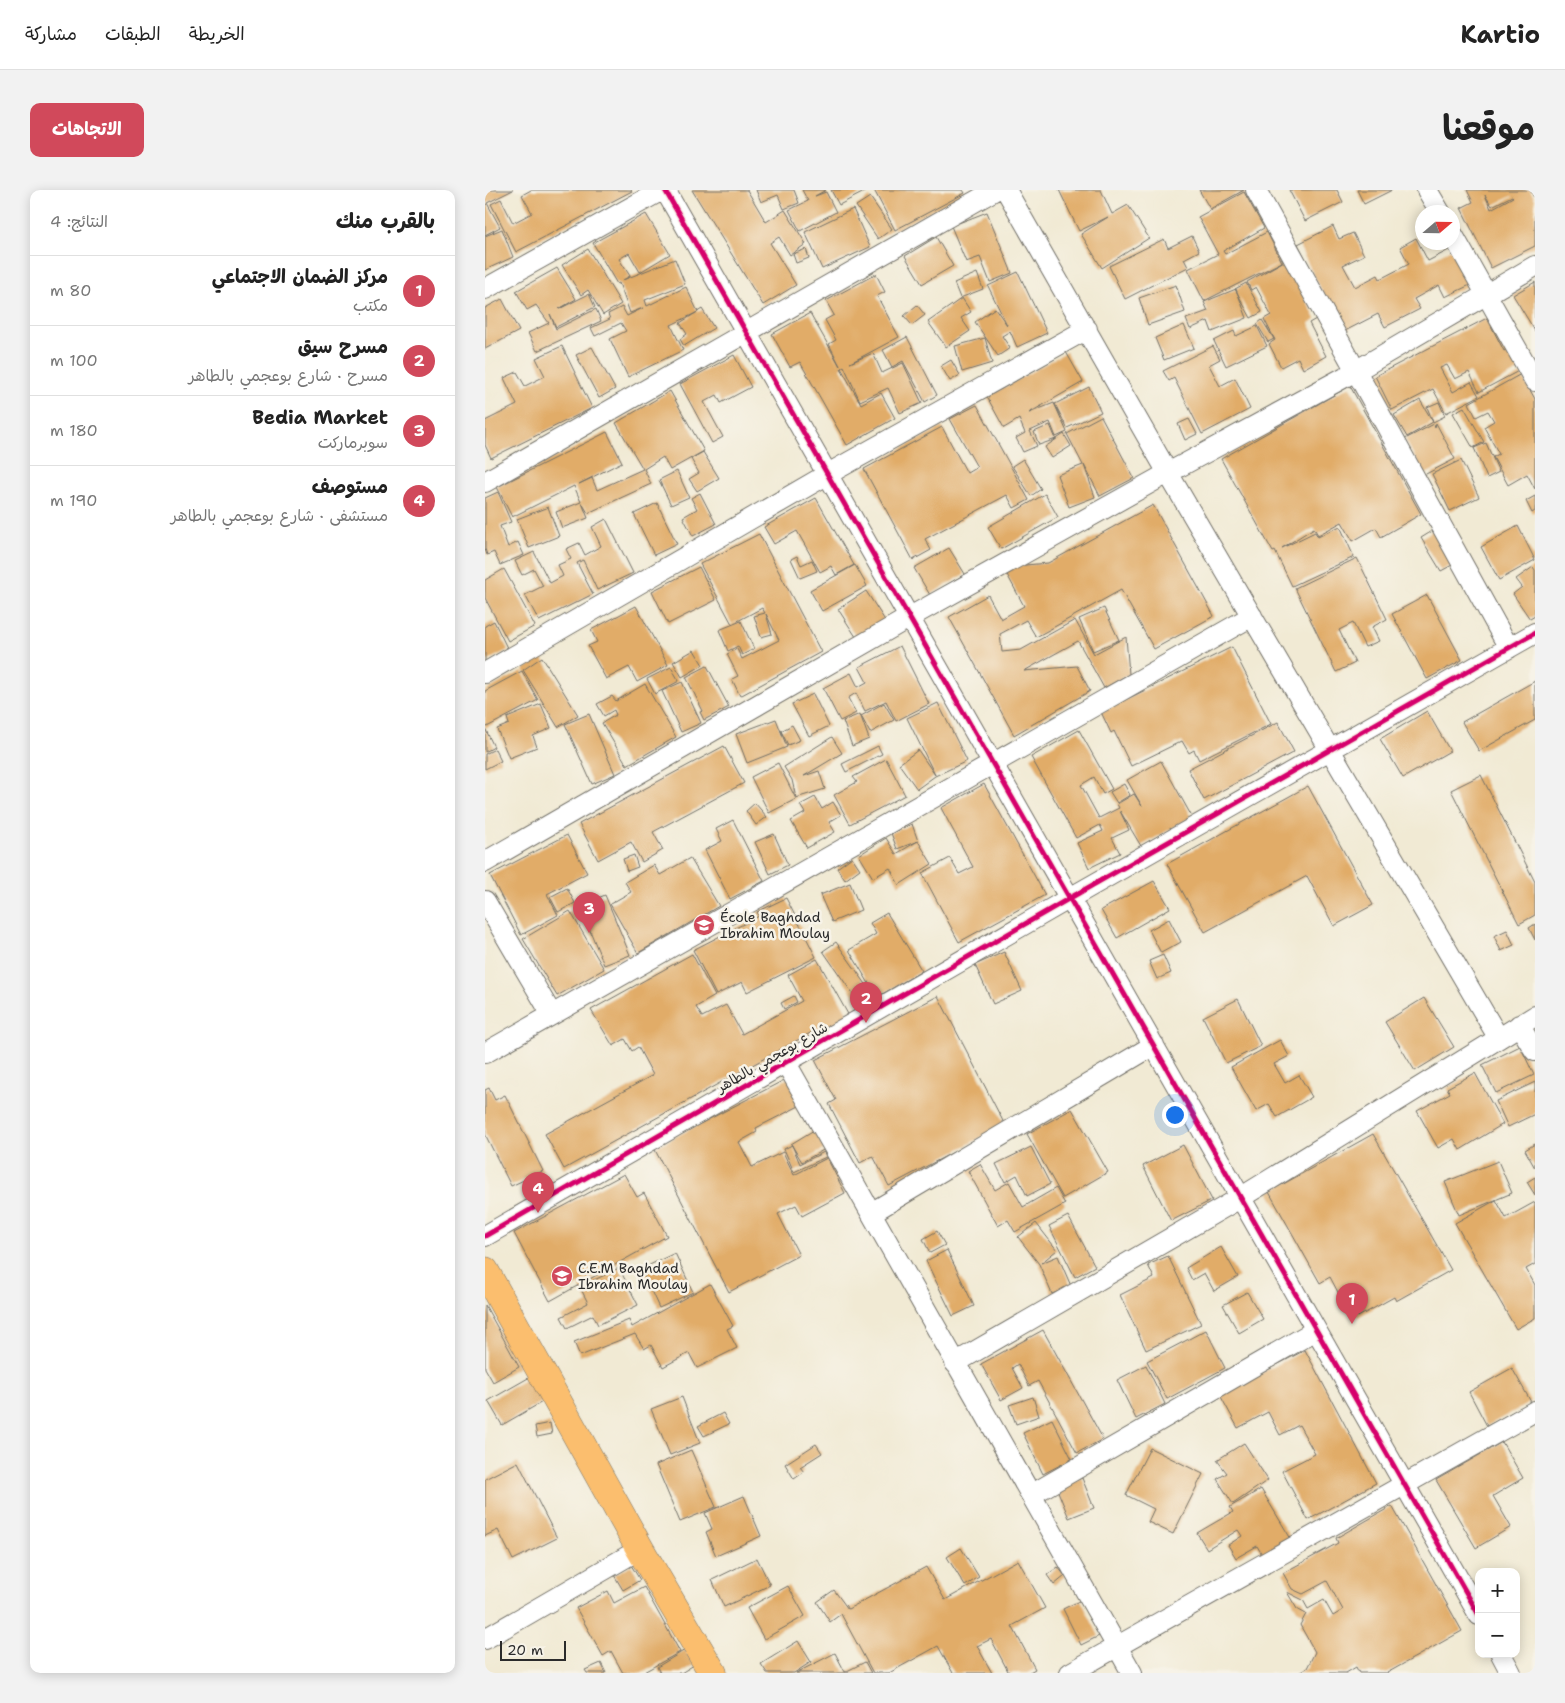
<!DOCTYPE html>
<html lang="ar">
<meta charset="utf-8">
<style>
body{margin:0;font-family:"Shantell Sans","Playpen Sans Arabic",sans-serif;background:#f2f2f2;color:#222;direction:rtl}
.controls{position:absolute;right:15px;bottom:15px;display:grid;overflow:hidden;border-radius:10px;box-shadow:0 2px 12px #0003}
.controls button{width:45px;height:45px;display:grid;place-items:center;padding:0;border:0;border-bottom:1px solid #e0e0e0;background:#fff;color:#222;font:25px sans-serif}
.compass{position:absolute;left:930px;top:15px;width:45px;height:45px;border-radius:50%;background:#fff;box-shadow:0 2px 12px #0003;rotate:70deg}
.scale{position:absolute;left:15px;bottom:12px;width:66px;box-sizing:border-box;padding-left:5px;border:2px solid #2b2b2b;border-top:0;font-size:14px;line-height:18px;white-space:nowrap;color:#2b2b2b;-webkit-text-stroke:4px #f7f3e8;paint-order:stroke}
.you{position:absolute;left:689px;top:924px;width:18px;height:18px;margin:-12px;border:4px solid #fff;border-radius:50%;background:#1a73e8;box-shadow:0 0 0 8px #1a73e833}
.badge{display:grid;place-items:center;width:32px;height:32px;border-radius:50%;background:#d1495b;color:#fff;font-size:16px;font-weight:700}
.pin{position:absolute;translate:-50% -41px;filter:drop-shadow(0 1px 2px #0008)}
.pin::after{content:'';position:absolute;top:26px;width:18px;height:15px;background:inherit;clip-path:polygon(0 0,100% 0,50% 100%)}
.list{margin:0;padding:0;list-style:none}
h2{display:flex;justify-content:space-between;align-items:center;height:65px;margin:0;padding:0 20px;font-size:21px}
h2 small{font-size:16px;font-weight:400;color:#767676}
.list li{display:grid;grid-template-columns:32px 1fr auto;gap:15px;align-items:center;box-sizing:border-box;height:70px;padding:0 20px;border-top:1px solid #e0e0e0}
.list b{display:block;font-size:19px;white-space:nowrap}
.list p{margin:0;font-size:16px;white-space:nowrap;color:#767676}
.list em{font-size:16px;font-style:normal;color:#767676}
.map{position:relative;flex:none;width:1050px;height:1483px;overflow:hidden;direction:ltr;border-radius:10px}
header{display:flex;align-items:center;gap:30px;box-sizing:border-box;height:70px;padding:0 25px;background:#fff;border-bottom:1px solid #e0e0e0}
header strong{font-size:24px}
nav{display:flex;gap:28px;margin-inline-start:auto;font-size:18px}
.intro{display:flex;align-items:center;justify-content:space-between;box-sizing:border-box;height:120px;padding:0 30px}
h1{margin:0;font-size:35px}
.button{padding:12px 22px;border-radius:10px;background:#d1495b;color:#fff;font-size:18px;font-weight:700}
main{display:flex;gap:30px;padding:0 30px}
aside{flex:1;background:#fff;border-radius:10px;box-shadow:0 2px 12px #0003}
.map>svg:first-child{display:block}
</style>
<header>
<strong>Kartio</strong>
<nav><a>الخريطة</a><a>الطبقات</a><a>مشاركة</a></nav>
</header>
<div class="intro"><h1>موقعنا</h1><a class="button">الاتجاهات</a></div>
<main>
<div class="map">
<svg width="1050" height="1483" viewBox="0 0 1050 1483">
<rect width="100%" height="100%" fill="#f7f3e8"/>
<filter id="ink" filterUnits="userSpaceOnUse"><feTurbulence type="fractalNoise" baseFrequency=".02" numOctaves="2"/><feDisplacementMap in="SourceGraphic" scale="10" xChannelSelector="R" yChannelSelector="G"/><feConvolveMatrix kernelMatrix="1 2 1 2 8 2 1 2 1" color-interpolation-filters="sRGB"/></filter>
<filter id="wash" filterUnits="userSpaceOnUse"><feTurbulence type="fractalNoise" baseFrequency=".0096" numOctaves="4" result="noise"/><feDisplacementMap in="SourceGraphic" scale="20" xChannelSelector="R" yChannelSelector="G"/><feGaussianBlur stdDeviation="1.12" result="paint"/><feColorMatrix in="noise" values="0 0 0 0 0 0 0 0 0 0 0 0 0 0 0 0 0 1.4 0 .05"/><feComposite in="paint" operator="in"/></filter>
<g filter="url(#wash)">
<rect width="100%" height="100%" fill="#f1ead4"/>
<g id="blocks">
<path fill="#e1ac67" fill-rule="evenodd" d="M0,0H28L2,13L15,37L0,45Z
M46,0H146L147,1L31,62L6,14L16,9L28,33L47,23L37,5Z
M207,0H262L281,32L300,20L321,54L305,65L294,47L285,53L311,95L278,115Z
M271,0H309L314,13L299,19L293,5L276,12Z
M317,0H341L330,6L341,2L351,22L315,41L304,20L323,11Z
M346,0H383L354,15Z
M389,0H478L480,3L410,40Z
M574,0H616L627,24L643,15L664,48L617,78L596,44L623,27L594,41Z
M714,0H759L725,19Z
M804,0H852L858,12L820,31Z
M872,0H907L879,14Z
M982,0H1045L1050,9V56L1006,78L976,18L988,12ZM1000,5L1007,16L1027,6L1028,7L1006,19Z
M759,2L779,38L738,61L740,64L782,42L797,72L719,111L703,79L733,64L713,27Z
M385,7L407,39L393,49L371,16Z
M368,19L385,57L337,79L320,42Z
M502,22L527,83L505,92L495,67L481,72L466,36Z
M161,24L185,64L155,82L144,63L134,69L145,86L138,90L190,69L200,94L160,110L162,116L201,97L213,122L186,135L198,160L143,187L125,149L141,141L136,133L110,146L106,138L125,129L123,124L137,117L142,126L158,118L145,123L134,93L132,94L108,53Z
M848,36L854,49L868,43L879,65L858,75L870,97L893,85L895,89L924,74L915,57L931,48L943,71L966,59L985,95L960,107L954,95L929,109L935,119L900,137L893,124L858,142L813,54Z
M17,39L28,67L0,80V46Z
M707,46L714,61L699,69L703,77L640,109L624,76L679,49L683,58Z
M451,47L468,76L437,94L420,66Z
M103,59L136,114L118,125L103,100L96,105L77,75Z
M321,59L324,68L311,73L308,64Z
M801,70L831,129L824,133L841,166L818,179L813,168L796,177L784,154L790,150L779,129L786,125L771,97L766,100L762,92Z
M72,78L91,109L74,119L104,104L110,117L71,137L65,124L71,139L111,119L116,131L52,161L43,143L64,133L51,115L42,120L31,101Z
M533,82L562,143L532,157L525,141L517,146L525,158L513,166L490,132L510,118L522,135L503,96Z
M492,83L498,99L475,108L469,93Z
M391,84L400,102L392,106L414,147L365,173L388,163L397,183L418,173L437,213L415,223L403,198L375,211L359,176L356,178L376,214L396,203L410,228L362,255L315,172L305,177L287,144L325,123L355,176L344,154L351,150L340,130L349,125L341,111Z
M1050,92V141L1028,105Z
M761,93L777,122L766,128L750,99Z
M691,95L700,122L663,135L654,108Z
M751,99L762,128L727,142L723,131L705,139L701,129L723,121L719,112Z
M477,108L486,122L476,128L485,141L461,157L443,132Z
M17,109L34,141L0,159V118Z
M432,115L440,125L427,135L419,126Z
M217,119L229,138L199,156L195,149L202,144L195,133Z
M1002,128L1019,161L1032,154L1043,176L994,202L984,182L970,189L962,175L955,178L968,202L986,192L994,206L961,223L948,199L907,220L890,186Z
M777,130L789,149L783,152L772,134Z
M699,135L709,158L679,170L670,148Z
M772,136L782,156L741,176L729,151L749,141L751,146Z
M422,147L452,205L440,212L418,171L407,177L398,160Z
M500,148L507,173L477,182L470,156Z
M77,156L107,218L6,268L0,255V231L32,215L19,188L32,182L40,196L60,186L51,168Z
M728,156L735,169L724,175L735,196L750,188L765,219L717,244L689,188L684,191L678,181Z
M107,157L130,199L114,208L91,165Z
M581,162L598,192L544,223L569,213L582,242L571,247L565,232L545,241L552,256L538,262L531,248L540,243L534,229L519,238L502,207Z
M249,165L266,197L236,213L232,205L219,212L238,247L227,253L195,194Z
M466,170L475,185L465,191L456,176Z
M1036,184L1050,209V299L1042,284L1023,295L1008,267L1014,264L999,237L1009,231L1003,221L991,227L984,213Z
M865,196L936,324L896,347L891,338L868,351L857,332L833,345L829,338L797,358L830,342L833,347L855,336L869,367L807,396L790,361L788,362L736,269Z
M604,197L616,222L582,238L570,214Z
M185,201L219,261L185,280L178,267L159,279L166,294L103,323L97,313L103,328L77,338L71,322L96,312L89,296L27,327L12,297L122,242L137,272L94,294L107,288L112,300L158,279L131,233Z
M935,210L948,232L922,247L909,225Z
M954,212L960,226L948,232L942,217Z
M492,215L544,310L529,318L522,305L440,349L446,360L428,370L379,279L457,237L482,283L492,277L465,229Z
M979,217L999,252L988,258L968,223Z
M616,226L649,288L615,306L599,275L610,307L584,317L572,285L598,275L582,244Z
M704,229L712,244L700,250L693,234Z
M951,233L970,269L939,285L920,249L949,234L950,237Z
M565,235L571,249L554,255L549,242Z
M579,244L586,256L567,268L560,257Z
M1001,253L1014,282L1002,288L989,258Z
M218,262L234,288L212,301L204,289L214,283L206,269Z
M538,269L556,299L546,306L527,276Z
M976,270L994,307L965,321L947,284Z
M192,281L204,307L186,315L174,290Z
M13,302L26,332L15,336L23,357L33,352L39,365L15,375L9,362L2,365L0,359V308Z
M215,303L231,334L208,346L198,327L212,319L206,308Z
M560,304L573,327L516,359L503,337Z
M1050,306V321L1047,323L1041,311Z
M331,308L369,375L351,385L346,376L335,382L312,341L289,354L279,337Z
M172,313L192,354L169,365L149,324Z
M668,315L729,426L669,459L636,400L551,447L541,430L515,444L517,462L536,460L590,430L609,464L641,447L644,484L619,498L593,451L539,481L592,476L605,501L529,545L464,427L503,405L516,429L539,416L518,377L563,373Z
M63,317L74,346L44,358L32,329Z
M121,329L148,383L112,400L98,370L92,373L108,404L54,431L40,405L58,396L49,379L37,385L30,371L49,362L65,393L78,386L73,375L86,369L81,359L94,353L100,365L116,356L107,337Z
M1033,336L1050,370L1014,390L996,357Z
M949,340L969,374L956,381L936,348Z
M274,344L336,462L255,506L247,489L253,486L242,464L252,459L257,469L294,450L281,424L287,444L276,447L269,426L280,423L277,418L247,434L215,374Z
M464,358L480,384L445,405L429,378Z
M312,366L316,375L327,370L332,381L315,388L306,369Z
M872,368L902,429L887,437L894,451L880,457L868,433L854,440L870,473L851,482L810,398Z
M370,375L382,396L337,421L325,400Z
M214,377L231,410L183,434L167,401Z
M1048,377L1050,380V426L1045,429L1028,404L1037,397L1031,389Z
M19,379L50,436L23,451L0,408V390Z
M381,401L401,432L373,450L353,419Z
M942,405L977,470L942,489L907,424Z
M151,416L183,475L152,492L144,477L121,489L103,456L112,452L106,440Z
M619,418L634,450L608,461L594,429Z
M9,431L23,460L0,472V436Z
M256,431L269,459L257,465L253,456L243,461L234,440Z
M415,456L444,514L411,531L401,511L380,521L371,503L363,508L371,523L355,531L338,498L366,483L373,497L382,492L374,477Z
M747,457L786,534L714,570L709,560L704,563L697,551L646,576L629,541L626,543L616,522Z
M209,460L218,475L197,487L188,472Z
M57,467L93,525L73,537L38,480Z
M222,476L244,517L219,530L215,522L218,521L201,487Z
M186,477L194,491L170,504L162,489Z
M37,481L53,510L0,538L9,557L0,562V501Z
M1050,491V530L994,561L977,532Z
M197,492L216,533L196,542L177,501Z
M160,494L191,547L142,575L117,533L131,525L129,520L119,526L112,514L127,506L131,511Z
M328,504L344,536L324,546L307,514Z
M399,513L409,530L385,543L376,526Z
M453,513L482,571L450,586L432,599L414,574L433,560L450,585L422,528Z
M56,514L66,538L48,546L52,557L24,568L12,539L24,534L22,528Z
M942,521L965,561L918,588L895,549Z
M104,524L130,584L107,594L80,534Z
M375,524L384,549L367,556L358,531Z
M291,529L302,557L262,573L251,544Z
M793,532L809,562L719,610L703,579Z
M307,535L315,550L303,555L296,541Z
M594,540L627,599L618,604L609,587L596,595L614,628L634,618L632,614L649,604L657,616L642,590L676,571L707,627L656,656L635,621L644,640L627,648L635,663L604,678L592,653L618,641L615,635L591,648L546,567Z
M347,547L357,563L319,586L334,581L340,599L311,608L307,590L299,577Z
M239,556L259,593L168,642L178,660L157,672L146,652L113,670L94,634Z
M393,556L397,564L361,582L357,574Z
M10,559L16,571L0,579V564Z
M401,569L420,605L365,634L349,605L372,592L368,587Z
M293,573L311,609L284,623L266,587Z
M996,585L1050,692V725L1034,734L966,600Z
M499,594L560,705L474,752L437,683L465,668L474,684L488,677L456,618Z
M639,594L645,605L632,613L625,602Z
M823,596L888,715L849,736L822,686L720,742L682,674Z
M330,607L337,619L348,612L356,625L344,632L350,642L322,658L306,631L320,623L315,615Z
M270,613L282,627L271,635L261,621Z
M248,630L279,691L245,709L220,660L237,651L231,639Z
M427,634L433,651L447,674L414,695L405,678L388,688L374,665L401,648L411,664L433,651L412,659L406,643Z
M289,644L303,675L285,684L270,652Z
M82,645L102,683L62,704L73,725L36,745L5,685Z
M149,665L153,677L142,681L138,669Z
M367,667L375,679L360,690L352,678Z
M205,668L234,716L153,763L125,714L146,702L140,692L169,675L175,685Z
M669,691L685,718L632,748L616,720Z
M365,693L376,720L347,732L335,705Z
M82,698L90,713L73,722L65,707Z
M120,705L145,765L119,775L95,716Z
M301,708L331,767L262,802L257,792L231,805L208,760L274,726L272,722Z
M85,721L119,779L72,806L38,749Z
M402,723L437,781L392,807L364,760L391,744L385,733Z
M684,729L696,752L676,763L664,740Z
M1050,734V750L1044,738Z
M1022,740L1029,755L1016,761L1009,746Z
M351,752L388,804L374,813L338,761Z
M519,762L537,801L508,814L490,775Z
M207,764L230,806L211,817L217,827L241,815L257,844L317,811L303,785L332,769L364,826L331,844L329,841L79,979L60,944L168,885L153,857L147,861L140,849L128,856L106,820Z
M678,765L686,783L672,789L664,771Z
M309,806L312,812L299,819L296,813Z
M453,806L520,935L404,996L388,966L375,973L344,914L351,910L330,870Z
M939,808L969,857L930,881L900,832Z
M753,809L776,856L741,873L718,827Z
M795,850L804,866L789,874L800,893L814,885L827,907L792,927L784,914L771,921L746,877Z
M1035,856L1049,885L1011,903L997,875Z
M990,883L1018,934L975,960L969,949L953,958L932,921L965,903L962,898Z
M305,887L318,914L271,938L272,942L254,952L267,977L298,962L309,985L342,968L360,1003L317,1026L311,1015L293,1024L314,1065L244,1102L169,958Z
M1050,892V924L1023,937L1011,911Z
M4,898L10,910L20,905L58,981L26,996L0,944V900Z
M587,919L623,982L578,1008L542,944Z
M329,940L340,959L317,972L306,954Z
M888,944L966,1080L911,1111L909,1107L873,1127L859,1104L855,1106L845,1087L835,1093L784,1002Z
M1050,954V978L1040,960Z
M307,955L315,974L339,962L341,967L309,982L299,959Z
M698,955L727,1010L686,1031L658,976Z
M546,957L565,994L542,1006L532,985L520,992L511,974Z
M1013,971L1027,1003L974,1025L960,992Z
M495,974L510,1000L524,992L538,1017L571,998L580,1014L530,1042L523,1030L513,1036L483,981Z
M139,984L152,1007L159,1003L182,1046L65,1111L29,1043Z
M1050,987V1005L1042,992Z
M1011,1010L1021,1028L1050,1012V1074L1041,1079L1050,1095V1128L1031,1139L970,1033Z
M583,1026L610,1076L590,1087L564,1036Z
M551,1033L572,1060L556,1073L573,1066L586,1096L567,1104L554,1074L533,1047Z
M452,1041L460,1055L445,1063L438,1049Z
M736,1057L753,1087L729,1101L719,1083L707,1090L701,1078Z
M462,1060L489,1116L468,1126L441,1071Z
M190,1063L208,1102L174,1118L156,1079Z
M683,1066L716,1134L661,1160L635,1105L669,1088L663,1075Z
M134,1078L153,1115L113,1135L108,1125L82,1138L76,1127L103,1113L95,1097Z
M225,1094L248,1136L242,1139L252,1158L212,1178L204,1163L178,1177L166,1155L159,1159L150,1144L95,1166L89,1152L144,1130L147,1137Z
M762,1102L778,1129L754,1143L738,1115Z
M0,1115L34,1177L8,1192L0,1178Z
M558,1140L618,1249L592,1263L553,1191L544,1196L533,1174L527,1178L538,1198L516,1210L496,1174Z
M721,1140L740,1178L682,1209L662,1171Z
M820,1160L891,1293L823,1330L797,1281L830,1264L814,1235L795,1245L783,1222L753,1238L735,1205Z
M661,1175L680,1214L651,1229L632,1190Z
M1027,1178L1046,1212L1002,1236L984,1202Z
M45,1187L59,1211L17,1235L3,1211Z
M197,1207L215,1253L185,1265L166,1219Z
M548,1207L554,1226L531,1234L524,1215Z
M238,1223L244,1234L219,1246L213,1236Z
M567,1229L587,1269L558,1284L538,1243Z
M65,1233L67,1244L52,1247L50,1236Z
M1017,1252L1038,1288L1008,1306L1026,1337L991,1358L951,1290Z
M759,1253L783,1290L748,1314L732,1289L742,1283L732,1270Z
M331,1254L337,1263L315,1277L319,1282L309,1289L300,1274Z
M665,1258L718,1284L688,1344L663,1332L669,1319L641,1305Z
M206,1260L231,1317L195,1332L171,1275Z
M33,1272L72,1348L28,1370L13,1340L0,1346V1289Z
M597,1288L609,1318L584,1328L572,1299Z
M776,1299L806,1349L778,1366L772,1356L751,1368L743,1355L757,1346L753,1340L722,1359L712,1343L748,1322L745,1317Z
M259,1306L276,1346L231,1366L221,1342L227,1339L220,1323Z
M907,1316L977,1441L902,1483H874L871,1477L861,1483H814L822,1478L830,1462L815,1435L821,1424L812,1419L802,1402L818,1410L823,1419L839,1410L848,1426L858,1420L842,1391L818,1404L807,1399L798,1383L853,1353L851,1348Z
M476,1358L494,1387L480,1396L462,1367Z
M272,1368L285,1395L239,1417L227,1390Z
M533,1370L560,1418L527,1436L550,1479L543,1483H524L506,1449L492,1456L507,1483H468L453,1456L404,1483H388L356,1424L345,1432L332,1412L349,1400L363,1419L441,1377L460,1410Z
M146,1375L155,1390L138,1400L129,1385Z
M573,1377L580,1386L569,1395L562,1385Z
M303,1396L320,1426L279,1449L262,1418Z
M159,1397L195,1462L157,1483H138L126,1461L118,1466L91,1418L123,1401L129,1413Z
M596,1410L614,1446L596,1455L578,1419Z
M313,1451L326,1472L309,1483H282L276,1474Z
M200,1460L209,1475L196,1483H175L172,1477Z
M350,1463L360,1482L380,1472L386,1483H311Z
M116,1473L121,1483H102L100,1480Z"/>
</g>
</g>
<g filter="url(#ink)">
<use href="#blocks" fill-opacity="0" stroke="#706e66" stroke-width="1"/>
<g fill="none" stroke-linecap="round" stroke-linejoin="round">
<g stroke="#706e66" stroke-width="22">
<path id="minor" d="M180,0L994,1425
M521,0L683,283L1013,847
M771,0L1024,458
M942,0L955,22
M968,45L1050,191
M0,99L177,0
M0,292L510,0
M0,483L343,284L602,139
M0,672L425,427L683,283L869,182L1050,76
M0,711L67,825
M1034,835L1050,861
M0,863L767,426
M301,873L647,1483
M386,1023L669,855
M0,1046L585,708L1050,443
M470,1173L755,1008L1050,826
M546,1305L831,1140
M0,1449L155,1359
M1016,1464L1026,1483
M585,1483L1050,1221"/>
</g>
<g stroke="#706e66" stroke-width="29">
<path id="primary" d="M0,1081L155,1359L228,1483"/>
</g>
<use href="#minor" stroke="#fff" stroke-width="20"/>
<use href="#primary" stroke="#fbbe6e" stroke-width="28"/>
<g stroke="#f7f3e8" stroke-width="8">
<path id="cycleway" d="M180,0L994,1425
M0,1046L585,708L1050,443"/>
</g>
<use href="#cycleway" stroke="#d6006c" stroke-width="5"/>
</g>
</g>
<defs>
<g id="school-disc" transform="scale(1.125)"><circle r="9.5" fill="#d1495b" stroke="#f7f3e8"/><path d="M0-5L7-2L0 1L-7-2ZM-4 1L0 2.5L4 1V4Q0 6-4 4Z" fill="#fff"/></g>
</defs>
<g fill-rule="evenodd">
<use href="#school-disc" x="219" y="735"/>
<use href="#school-disc" x="77" y="1086"/>
</g>
<g text-anchor="middle" dominant-baseline="central" stroke-width="5" stroke-linejoin="round" paint-order="stroke">
<g font-size="14" fill="#2b2b2b" stroke="#f7f3e8" text-anchor="start">
<text x="235" y="727">École Baghdad<tspan x="235" dy="16">Ibrahim Moulay</tspan></text>
<text x="93" y="1078">C.E.M Baghdad<tspan x="93" dy="16">Ibrahim Moulay</tspan></text>
</g>
<g font-size="14" fill="#2b2b2b" stroke="#f7f3e8">
<text transform="translate(287 867) rotate(-30)">شارع بوعجمي بالطاهر</text>
</g>
</g>
</svg>
<div class="controls">
<button>+</button>
<button>−</button>
</div>
<svg class="compass" viewBox="-18 -18 36 36"><path d="M0-13l5 13h-10z" fill="#e53935"/><path d="M0 13l5-13h-10z" fill="#767676"/></svg>
<div class="scale">20 m</div>
<div class="you"></div>
<div class="pin badge" style="left:867px;top:1134px">1</div>
<div class="pin badge" style="left:381px;top:833px">2</div>
<div class="pin badge" style="left:104px;top:743px">3</div>
<div class="pin badge" style="left:53px;top:1023px">4</div>
</div>
<aside>
<h2>بالقرب منك<small>النتائج: 4</small></h2>
<ul class="list">
<li><span class="badge">1</span><div><b>مركز الضمان الاجتماعي</b><p>مكتب</p></div><em>80 m</em></li>
<li><span class="badge">2</span><div><b>مسرح سيق</b><p>مسرح · شارع بوعجمي بالطاهر</p></div><em>100 m</em></li>
<li><span class="badge">3</span><div><b>Bedia Market</b><p>سوبرماركت</p></div><em>180 m</em></li>
<li><span class="badge">4</span><div><b>مستوصف</b><p>مستشفى · شارع بوعجمي بالطاهر</p></div><em>190 m</em></li>
</ul>
</aside>
</main>
